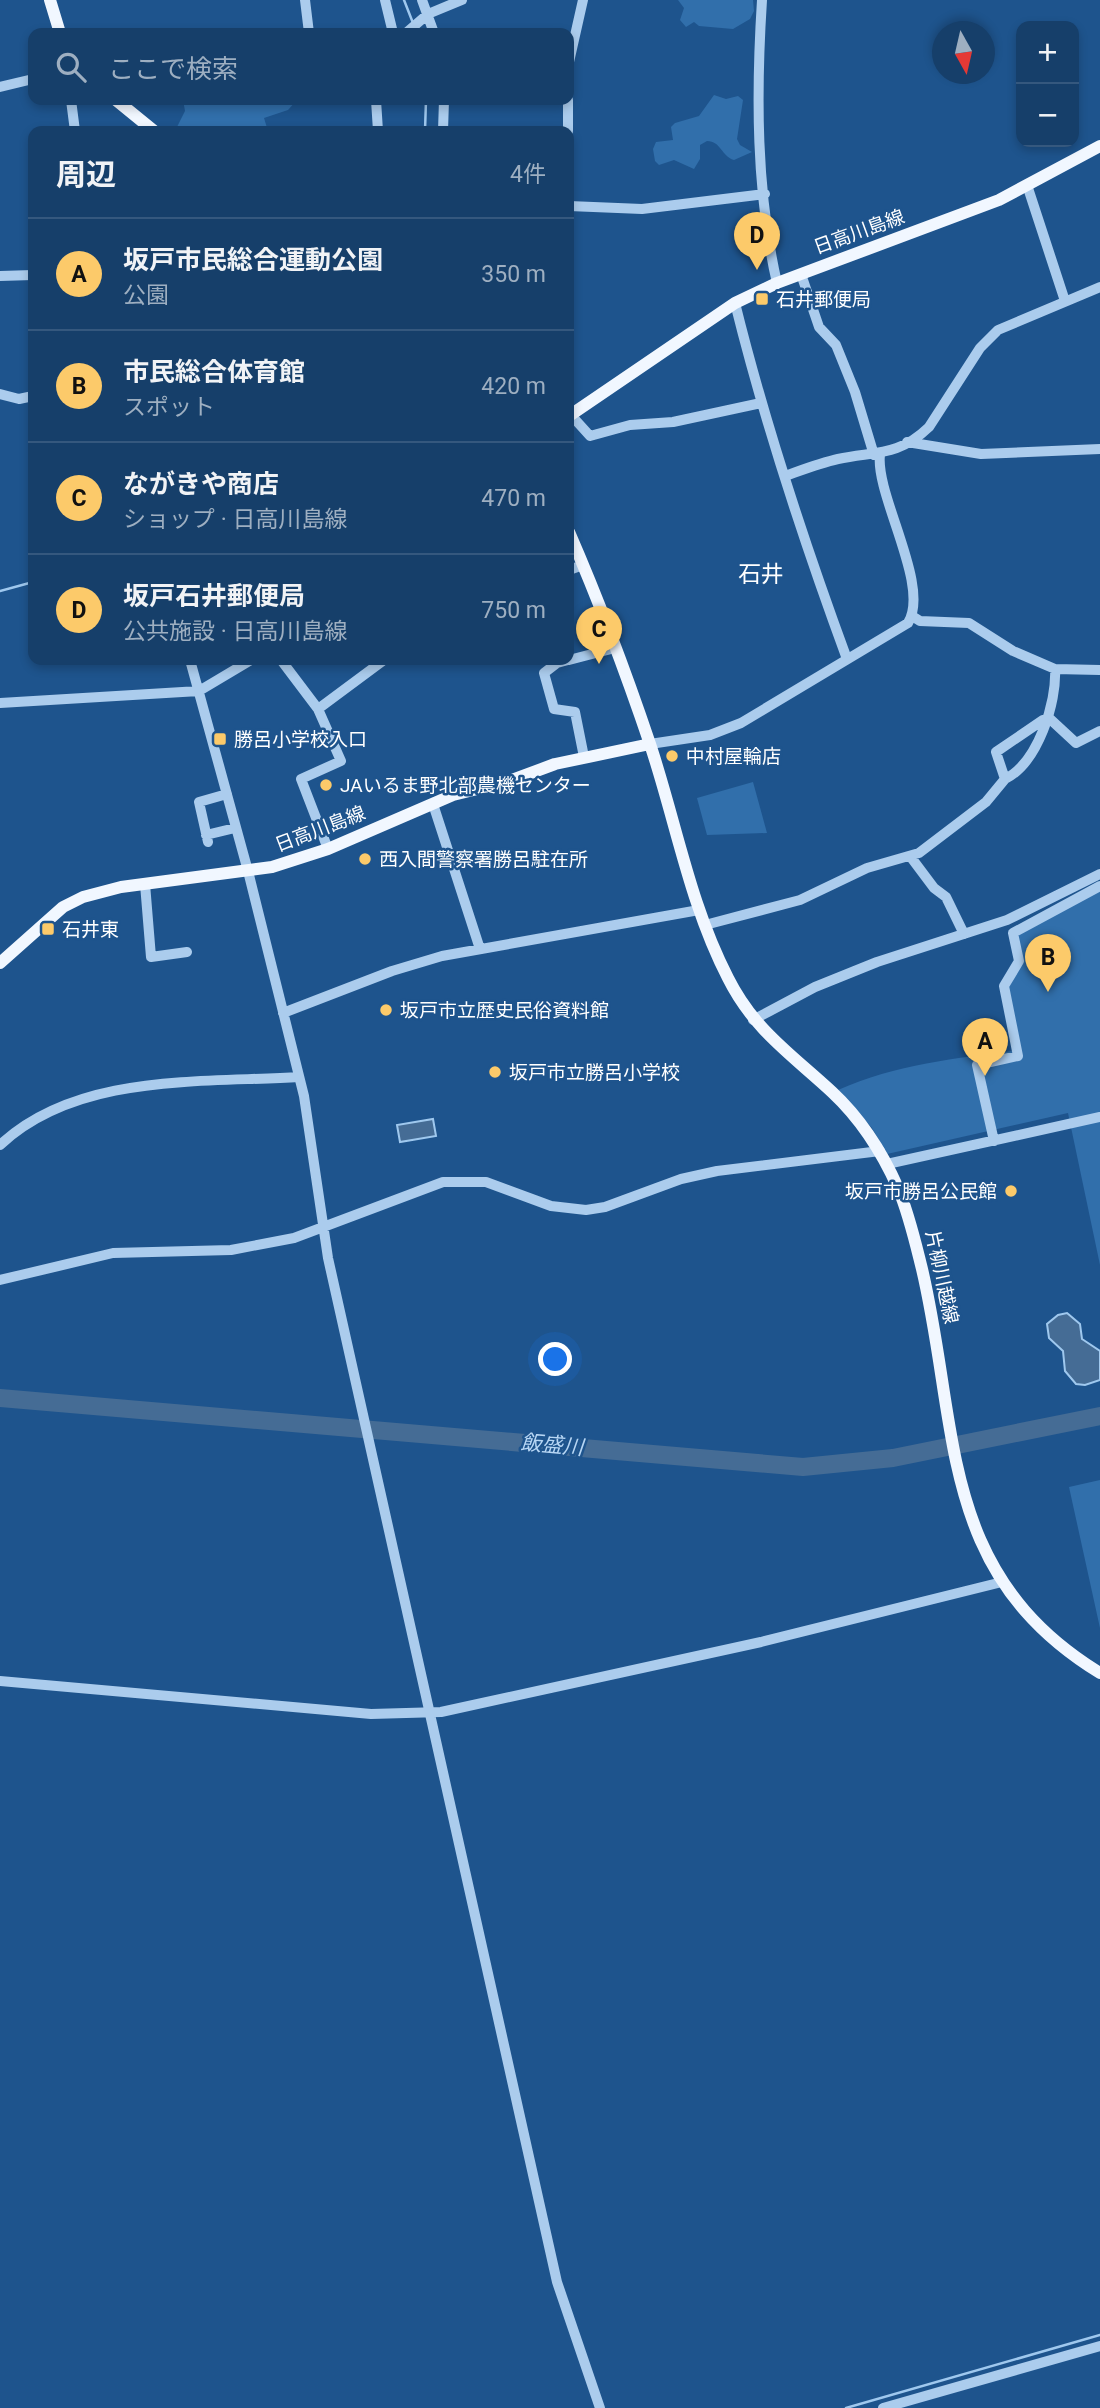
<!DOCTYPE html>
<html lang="ja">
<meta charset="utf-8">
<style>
body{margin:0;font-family:Roboto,"Noto Sans JP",sans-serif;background:#234a72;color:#f1f3f6}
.controls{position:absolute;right:21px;top:21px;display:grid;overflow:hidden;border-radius:14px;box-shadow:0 4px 10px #0003}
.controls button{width:63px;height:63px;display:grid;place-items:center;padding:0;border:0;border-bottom:2px solid #35587e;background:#163f6a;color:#f1f3f6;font:35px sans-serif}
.compass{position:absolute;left:932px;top:21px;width:63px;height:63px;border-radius:50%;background:#163f6a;box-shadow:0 4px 10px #0003;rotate:172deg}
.you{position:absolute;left:556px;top:1360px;width:24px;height:24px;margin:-18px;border:5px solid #fff;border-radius:50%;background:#1a73e8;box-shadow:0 0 0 10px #1a73e833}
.badge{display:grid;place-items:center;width:46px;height:46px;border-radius:50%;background:#fcca6a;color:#111;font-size:23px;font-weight:700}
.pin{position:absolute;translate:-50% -58px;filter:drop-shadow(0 2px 4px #0008)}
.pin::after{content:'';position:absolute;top:37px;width:24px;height:21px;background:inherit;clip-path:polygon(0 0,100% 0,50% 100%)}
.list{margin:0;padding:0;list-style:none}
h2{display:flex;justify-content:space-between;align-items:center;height:91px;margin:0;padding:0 28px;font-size:30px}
h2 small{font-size:23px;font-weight:400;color:#9eafc1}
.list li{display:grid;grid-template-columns:46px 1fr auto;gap:21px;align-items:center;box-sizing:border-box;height:112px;padding:0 28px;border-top:2px solid #35587e}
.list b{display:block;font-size:26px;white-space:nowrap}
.list p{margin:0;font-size:23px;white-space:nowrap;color:#9eafc1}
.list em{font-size:23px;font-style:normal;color:#9eafc1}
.icon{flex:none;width:38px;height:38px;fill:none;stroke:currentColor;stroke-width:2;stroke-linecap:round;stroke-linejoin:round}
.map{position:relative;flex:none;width:1100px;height:2408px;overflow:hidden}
.search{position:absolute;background:#163f6a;box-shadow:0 4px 10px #0003;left:28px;top:28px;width:546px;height:77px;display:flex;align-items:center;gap:18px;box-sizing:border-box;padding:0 24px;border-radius:14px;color:#9eafc1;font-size:26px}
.panel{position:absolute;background:#163f6a;box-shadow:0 4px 10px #0003;left:28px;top:126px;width:546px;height:539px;border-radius:14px}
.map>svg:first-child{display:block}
</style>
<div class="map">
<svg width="1100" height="2408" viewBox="0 0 1100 2408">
<rect width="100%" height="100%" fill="#1e548d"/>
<path fill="#316fab" d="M678,0H753L754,11L750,19L733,29L699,26L694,22L686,27L680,20L684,8Z
M714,95L726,99L738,96L743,100L737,139L740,145L752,152L734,160C721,156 721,141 707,141L700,145V159L694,169L674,160L659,165L655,161L653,149L656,142L673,140L671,127L675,123L699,116Z
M183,100H297L288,110L264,118L268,131H175L185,111Z
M753,782L767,833L707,835L697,798Z
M1100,889V1265L1068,1113L887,1154L872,1128L838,1090C896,1064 957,1058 1019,1050L1006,987L1021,962L1016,934Z
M1100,1480V1628L1069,1487Z"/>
<path fill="#456c95" stroke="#9fc8ee" stroke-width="2" d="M433,1119L436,1136L400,1142L397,1125Z
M1067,1313L1080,1324L1082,1339L1100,1351V1380L1085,1385L1076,1384L1065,1371L1063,1351L1049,1338L1047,1324L1058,1315Z"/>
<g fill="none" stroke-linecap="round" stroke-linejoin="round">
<path stroke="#9fc8ee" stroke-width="2.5" d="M404,0L413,23
M425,131L426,100
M0,591L33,582
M846,2408L1100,2335"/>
<path stroke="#456c95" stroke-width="18" d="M0,1398L803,1467L893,1458L1100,1416"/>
<path stroke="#abcced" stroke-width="10" d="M305,0L309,33
M385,0L393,33
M422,0L434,33
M762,0C756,94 756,191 777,283
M406,33L428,14L462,0
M569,62L583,0
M0,87L33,79
M71,100L75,131
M376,100L378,131
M568,100V131
M443,131L444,100
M1027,185L1065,301
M569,206L642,209L765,194
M801,274L819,327L836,345L855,392L874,455
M0,276L33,275
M735,303C765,424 804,542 847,659
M0,394L19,399L33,396
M571,415L590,436L630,425L673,422L761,403
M907,442L981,454L1100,449
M785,476C802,470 820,463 838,459C875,451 898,457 929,427L980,348L998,330L1100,287
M569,570L583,565
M912,616L920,621L969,623L1013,651L1055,669L1100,670
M190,660L248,871L304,1096L328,1258L557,2282L600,2408
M281,660L318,709L384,660
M568,660L557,663L544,673L554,709L575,712L584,757
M569,660L615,648
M0,703L199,691L251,660
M318,709L341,761L301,779L328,849
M650,744L710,735L741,723L908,623C931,586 875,495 880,455
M1005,779C1038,763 1057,702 1055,669
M433,804L480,949
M206,835L235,828
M208,842L199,802L227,794
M910,856L934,888L946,897L964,934
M145,884L151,957L187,952
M705,925L800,900L867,868L919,853L986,802L1005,779L996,752L1043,720L1049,718L1076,743L1100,731
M283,1013L392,971L442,956L699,910
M753,1020L815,987L877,962L1007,920L1100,874
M994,1141L977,1065L1018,1056L1004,986L1019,961L1013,933L1100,886
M0,1145C77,1073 200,1083 299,1077
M887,1164L1100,1117
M0,1280L113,1253L231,1250L294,1238L443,1182H486L551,1206L586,1210L605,1207L681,1179L717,1171L880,1151
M0,1681L371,1714L441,1712L761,1642L1002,1582
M883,2408L1100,2346"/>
<path stroke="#f1f7ff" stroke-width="12" d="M50,0L60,33
M116,100L154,131
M569,416L735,303L777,283L999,200L1100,146
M569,532C599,601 626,673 650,744C676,822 690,905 728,978C754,1030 791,1054 832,1092C861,1119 882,1152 898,1188C909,1214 915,1241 922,1269C960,1430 937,1573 1100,1673
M0,963L63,907L83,897L121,887L272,867L328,849L453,795L509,781L555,764L650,744"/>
</g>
<g fill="#fcca6a" stroke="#1e548d" stroke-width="2.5">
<rect x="755" y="292" width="14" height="14" rx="3.5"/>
<rect x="213" y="732" width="14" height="14" rx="3.5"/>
<circle cx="672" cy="756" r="7"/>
<circle cx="326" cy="785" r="7"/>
<circle cx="365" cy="859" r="7"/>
<rect x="41" y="922" width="14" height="14" rx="3.5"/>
<circle cx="386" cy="1010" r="7"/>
<circle cx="495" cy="1072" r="7"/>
<circle cx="1011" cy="1191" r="7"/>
</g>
<g text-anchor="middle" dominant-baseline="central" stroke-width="5" stroke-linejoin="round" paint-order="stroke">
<g font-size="19" fill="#fff" stroke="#1e548d">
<text transform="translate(859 232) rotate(-20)">日高川島線</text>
<text transform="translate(320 829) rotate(-21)">日高川島線</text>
<text transform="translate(942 1277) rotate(78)">片柳川越線</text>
</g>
<g font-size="19" fill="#fff" stroke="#1e548d" text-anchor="start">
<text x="776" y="299">石井郵便局</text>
<text x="234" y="739">勝呂小学校入口</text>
<text x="686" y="756">中村屋輪店</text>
<text x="340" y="785">JAいるま野北部農機センター</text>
<text x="379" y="859">西入間警察署勝呂駐在所</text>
<text x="62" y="929">石井東</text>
<text x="400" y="1010">坂戸市立歴史民俗資料館</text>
<text x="509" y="1072">坂戸市立勝呂小学校</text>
<text x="997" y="1191" text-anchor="end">坂戸市勝呂公民館</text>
</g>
<g font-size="21" font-style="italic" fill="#b7d6f4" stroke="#1e548d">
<text transform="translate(552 1445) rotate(5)">飯盛川</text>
</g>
<g font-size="23" fill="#fff" stroke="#1e548d">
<text x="761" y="574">石井</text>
</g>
</g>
</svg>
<div class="controls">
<button>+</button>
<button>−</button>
</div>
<svg class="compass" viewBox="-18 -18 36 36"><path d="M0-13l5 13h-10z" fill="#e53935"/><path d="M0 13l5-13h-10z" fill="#9eafc1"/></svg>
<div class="you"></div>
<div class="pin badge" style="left:985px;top:1076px">A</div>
<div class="pin badge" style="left:1048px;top:992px">B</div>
<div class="pin badge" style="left:599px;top:664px">C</div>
<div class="pin badge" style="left:757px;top:270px">D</div>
<div class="search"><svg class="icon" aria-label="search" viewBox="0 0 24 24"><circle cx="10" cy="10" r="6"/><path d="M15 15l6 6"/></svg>ここで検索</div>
<section class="panel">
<h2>周辺<small>4件</small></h2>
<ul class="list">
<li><span class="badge">A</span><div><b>坂戸市民総合運動公園</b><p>公園</p></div><em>350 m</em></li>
<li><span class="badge">B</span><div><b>市民総合体育館</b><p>スポット</p></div><em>420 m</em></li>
<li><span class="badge">C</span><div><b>ながきや商店</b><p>ショップ · 日高川島線</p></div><em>470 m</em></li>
<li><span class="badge">D</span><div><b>坂戸石井郵便局</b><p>公共施設 · 日高川島線</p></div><em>750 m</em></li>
</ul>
</section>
</div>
